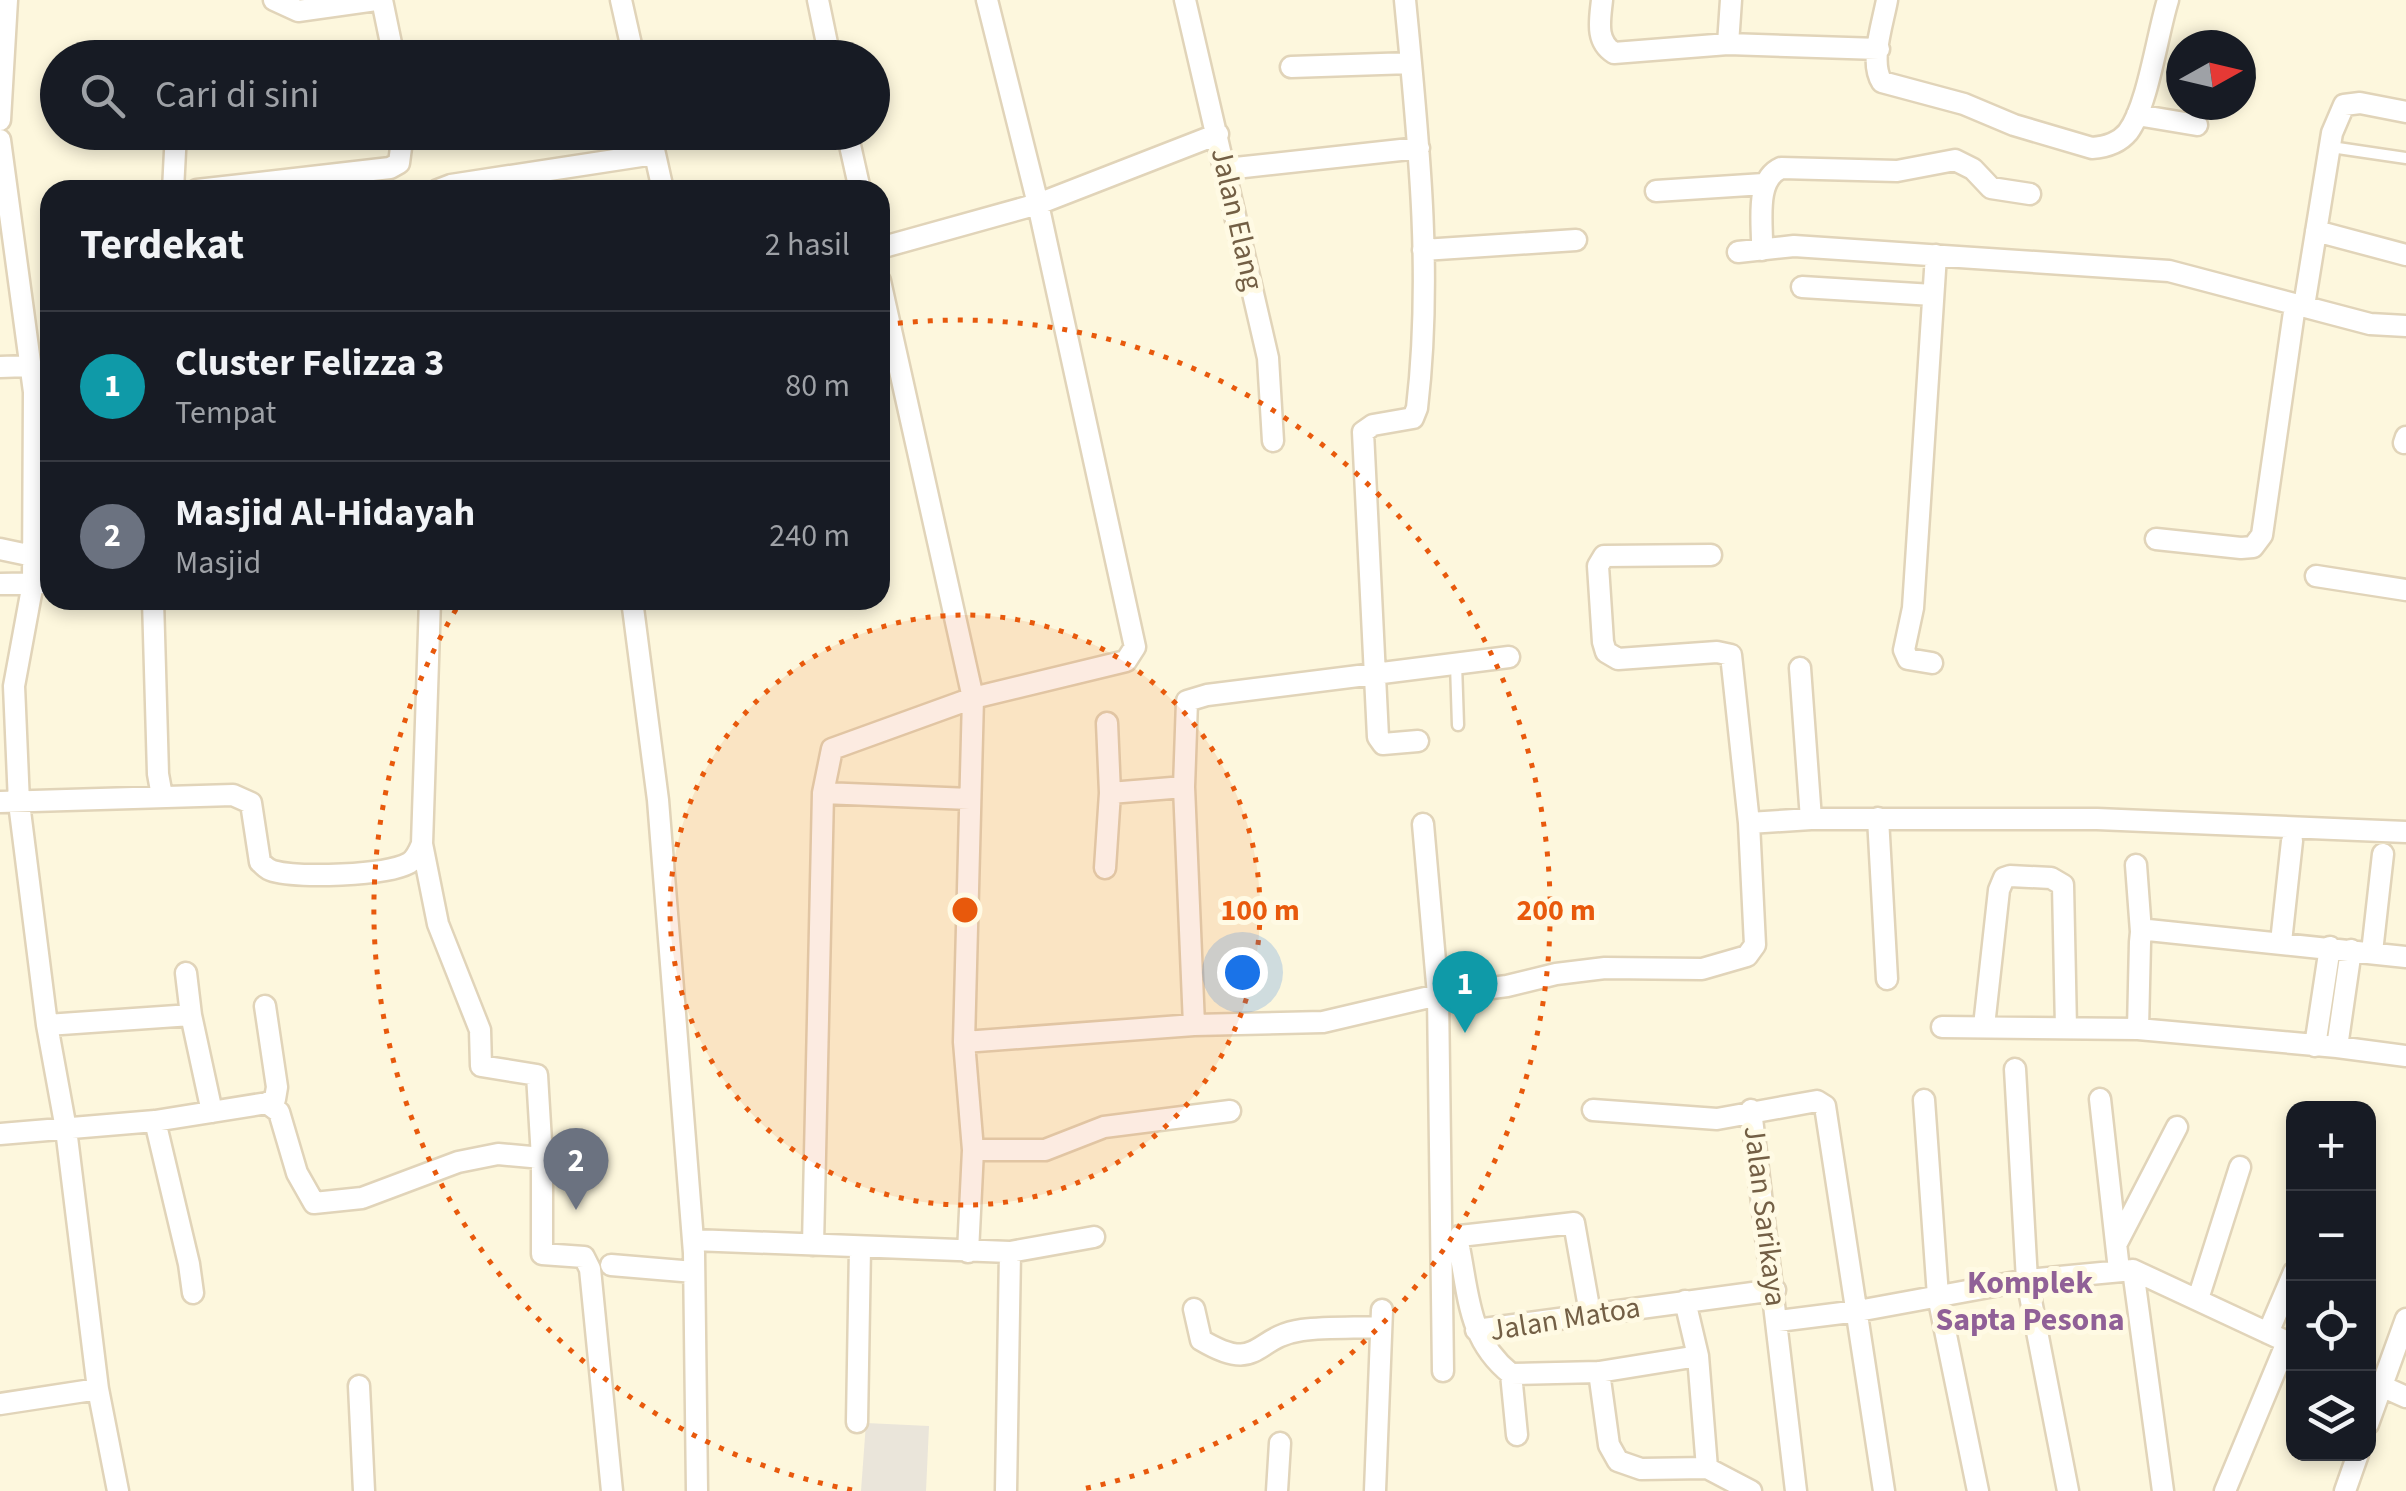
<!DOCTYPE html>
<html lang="id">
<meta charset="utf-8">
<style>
body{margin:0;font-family:"Source Sans 3",sans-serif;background:#20242c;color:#f1f3f6}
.controls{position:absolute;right:30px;bottom:30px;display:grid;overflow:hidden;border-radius:20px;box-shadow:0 5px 15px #0003}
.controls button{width:90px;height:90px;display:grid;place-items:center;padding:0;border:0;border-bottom:2px solid #363941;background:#171b24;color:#f1f3f6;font:50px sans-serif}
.compass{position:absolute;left:2166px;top:30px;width:90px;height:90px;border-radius:50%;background:#171b24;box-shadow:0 5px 15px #0003;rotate:82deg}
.you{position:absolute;left:1242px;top:972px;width:35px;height:35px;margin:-25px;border:8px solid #fff;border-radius:50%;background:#1a73e8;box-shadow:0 0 0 15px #1a73e833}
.badge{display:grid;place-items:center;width:65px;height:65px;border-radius:50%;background:#ef863a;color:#fff;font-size:32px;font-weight:700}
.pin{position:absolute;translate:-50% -82px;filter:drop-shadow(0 2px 5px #0008)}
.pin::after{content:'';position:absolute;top:52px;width:35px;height:30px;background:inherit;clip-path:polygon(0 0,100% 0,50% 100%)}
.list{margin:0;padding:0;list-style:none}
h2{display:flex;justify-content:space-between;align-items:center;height:130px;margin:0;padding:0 40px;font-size:42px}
h2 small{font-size:32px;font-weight:400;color:#9ea1a6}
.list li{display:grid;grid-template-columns:65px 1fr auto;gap:30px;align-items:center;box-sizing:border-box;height:150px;padding:0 40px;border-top:2px solid #363941}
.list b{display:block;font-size:38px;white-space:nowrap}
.list p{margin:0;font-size:32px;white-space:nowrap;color:#9ea1a6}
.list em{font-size:32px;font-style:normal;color:#9ea1a6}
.icon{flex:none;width:55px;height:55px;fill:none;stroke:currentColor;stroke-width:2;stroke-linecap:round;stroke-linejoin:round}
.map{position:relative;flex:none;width:2406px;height:1491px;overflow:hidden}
.search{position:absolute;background:#171b24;box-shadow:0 5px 15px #0003;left:40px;top:40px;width:850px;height:110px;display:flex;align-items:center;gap:25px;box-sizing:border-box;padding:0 35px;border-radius:55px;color:#9ea1a6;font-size:38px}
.panel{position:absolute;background:#171b24;box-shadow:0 5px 15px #0003;left:40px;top:180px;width:850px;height:430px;border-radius:30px}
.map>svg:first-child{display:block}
</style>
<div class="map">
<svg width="2406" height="1491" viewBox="0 0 2406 1491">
<rect width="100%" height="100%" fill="#fdf7dd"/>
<path fill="#eae5da" d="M866,1423L929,1426L926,1491H861Z"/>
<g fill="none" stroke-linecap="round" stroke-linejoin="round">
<g stroke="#e1d4b9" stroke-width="15">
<path id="service" d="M2331,147L2406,158
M1456,664L1458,725"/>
</g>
<g stroke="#e1d4b9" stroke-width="25">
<path id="minor" d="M274,0L298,11L376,0
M382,0L394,58
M621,0L634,58
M818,0L830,58
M1185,0L1268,358L1273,441
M1405,0C1418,136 1433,272 1417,408L1413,418L1373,425L1363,432L1378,737L1383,744L1418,741
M1602,0C1600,20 1595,41 1614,53L1728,44L1879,49
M1887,0C1883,23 1869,62 1882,82L1964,104L2014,125L2092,148C2106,147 2119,143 2128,132C2148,105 2157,35 2168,0
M1728,44L1731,0
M1291,67L1411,63
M2137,115L2197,125
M0,120L7,0
M650,132L663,190
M847,132L860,190
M0,140L34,392L33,583L14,686L19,803L47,1025L66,1129L98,1389L118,1491
M1226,169L1419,148
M173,190L176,132
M197,190L390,168L399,163L403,132
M438,190L451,185L654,154
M1656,191L1764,184
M2316,231L2406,255
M880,248L1038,204L1218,134
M1423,250L1576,240
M1762,250C1763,224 1754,180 1781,168L1897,171L1955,160L1973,169L1991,188L2030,194
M1738,252L1794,246L2169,271L2370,324L2406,326
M880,281L973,698L964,1042L973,1150L968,1252
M1802,287L1933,295
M2304,306L2332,133L2344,105L2360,103L2406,112
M0,367L29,366
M2404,443L2406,437
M2156,539L2241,548L2253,547L2262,535L2295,305
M0,549L33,556
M1711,555L1604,556L1598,566L1603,642L1606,652L1618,659L1717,652L1731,655L1749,823
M2316,576L2406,590
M0,584L50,583
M153,600L158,774L162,796
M632,600L658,800L694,1253L697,1491
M1932,663L1908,659L1904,650L1913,608L1936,255
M1800,668L1811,819
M823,793L970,799
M1110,793L1184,787
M0,802L233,795L251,803L260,862C265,866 266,869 273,871C299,878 385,876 409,863C416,859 419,851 422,844L430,600
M1878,818L1887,979
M1423,824L1438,995L1443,1371
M422,844L438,924L480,1030L481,1066L537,1075L542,1158V1254L584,1257L590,1269L612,1491
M2136,865L2141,932
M1105,868L1110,793L1107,723
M2281,942L2292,841
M2372,952L2383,854
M186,973L191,1015L212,1112
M47,1025L191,1015
M1194,1025L1184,787L1187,701L1207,695L1509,657
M1984,1026L1999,890L2004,878L2010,876L2051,878L2063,885L2066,1028
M1942,1027L2138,1029L2337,1047L2351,950
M2138,1029L2140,942L2141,932L2148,930L2406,957
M964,1042L1194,1025L1323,1022L1438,995L1507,986L1556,974L1605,968L1702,969L1747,956L1755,945L1749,823L1811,819H2097L2406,832
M2315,1046L2330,947
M2337,1047L2406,1056
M2015,1069L2027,1280L2068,1491
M2100,1099L2119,1270
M1924,1100L1938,1296L1978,1491
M267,1103L279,1112L297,1173L314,1203L362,1198L458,1162L498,1154L542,1158
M1593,1110L1717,1119L1817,1101L1825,1106L1884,1491
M1751,1110L1796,1491
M155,1121L189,1264L193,1293
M0,1134L155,1121L267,1103L275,1099L277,1087L265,1006
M973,1150H1045L1104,1127L1230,1111
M693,1240L1010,1252L1094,1237
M2117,1243L2177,1127
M813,1245L823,793L832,749L973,698L1126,661L1135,647L1038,204L987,0
M611,1265L694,1272
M2133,1270L2163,1491
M2198,1299L2240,1167
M1685,1301L1698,1356L1707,1468
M1194,1309L1201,1340C1260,1375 1252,1337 1302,1330C1327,1327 1354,1328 1380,1327
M1590,1313L1574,1223L1460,1236L1458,1242C1469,1294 1467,1339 1511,1374L1599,1372L1698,1356
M1778,1321L1858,1311L2027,1280L2133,1270L2294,1345
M1476,1330L1775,1290
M2268,1333L2294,1272
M1599,1372L1609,1445L1618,1461L1641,1469L1707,1468L1751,1491
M1511,1374L1517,1435
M2368,1380L2406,1397
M359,1386L364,1491
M0,1404L98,1389
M857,1422L860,1248
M2368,1424L2406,1319
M1006,1491L1010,1252
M1277,1491L1280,1443
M1375,1491L1382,1310
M2225,1491L2287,1342
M2345,1491L2358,1454"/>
</g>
<use href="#service" stroke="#fff" stroke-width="10"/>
<use href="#minor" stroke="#fff" stroke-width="20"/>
</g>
<circle cx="965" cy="910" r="295" fill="#e8590c" fill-opacity=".12"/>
<g fill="none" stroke="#e8590c" stroke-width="5" stroke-dasharray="5 10">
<circle cx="965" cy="910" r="295"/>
<path d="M852 1490A591 591 0 0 1 461 601M883 325A591 591 0 0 1 1078 1490"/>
</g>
<g text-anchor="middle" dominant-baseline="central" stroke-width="10" stroke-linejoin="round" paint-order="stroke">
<g font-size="30" fill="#735f45" stroke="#fffae4">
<text transform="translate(1237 219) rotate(77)">Jalan Elang</text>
<text transform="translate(1765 1216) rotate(83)">Jalan Sarikaya</text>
<text transform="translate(1565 1319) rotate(-9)">Jalan Matoa</text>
</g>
<g font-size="32" font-weight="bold" fill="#906097" stroke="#fffae4">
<text x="2030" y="1283">Komplek<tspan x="2030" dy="37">Sapta Pesona</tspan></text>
</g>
</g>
<circle cx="965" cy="910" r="15" fill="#e8590c" stroke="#fffae4" stroke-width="5"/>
<g font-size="30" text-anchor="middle" font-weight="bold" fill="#e8590c" stroke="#fffae4" stroke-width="10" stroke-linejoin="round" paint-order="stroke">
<text x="1260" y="920">100 m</text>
<text x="1556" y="920">200 m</text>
</g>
</svg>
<div class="controls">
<button>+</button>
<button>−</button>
<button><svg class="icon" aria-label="locate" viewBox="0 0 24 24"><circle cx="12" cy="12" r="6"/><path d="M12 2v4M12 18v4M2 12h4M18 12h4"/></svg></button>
<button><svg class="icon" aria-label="layers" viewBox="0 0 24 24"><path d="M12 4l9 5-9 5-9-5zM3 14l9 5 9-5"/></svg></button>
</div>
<svg class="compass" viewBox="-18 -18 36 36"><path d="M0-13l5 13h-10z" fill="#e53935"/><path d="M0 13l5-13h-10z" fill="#9ea1a6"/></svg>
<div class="you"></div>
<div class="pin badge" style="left:1465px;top:1033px;background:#0f9aa8">1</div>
<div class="pin badge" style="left:576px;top:1210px;background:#6b7280">2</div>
<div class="search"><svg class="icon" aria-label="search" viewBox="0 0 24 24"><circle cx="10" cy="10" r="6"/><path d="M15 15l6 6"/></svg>Cari di sini</div>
<section class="panel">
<h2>Terdekat<small>2 hasil</small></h2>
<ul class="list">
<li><span class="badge" style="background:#0f9aa8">1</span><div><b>Cluster Felizza 3</b><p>Tempat</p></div><em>80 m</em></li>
<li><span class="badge" style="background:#6b7280">2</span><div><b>Masjid Al-Hidayah</b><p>Masjid</p></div><em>240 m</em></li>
</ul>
</section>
</div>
